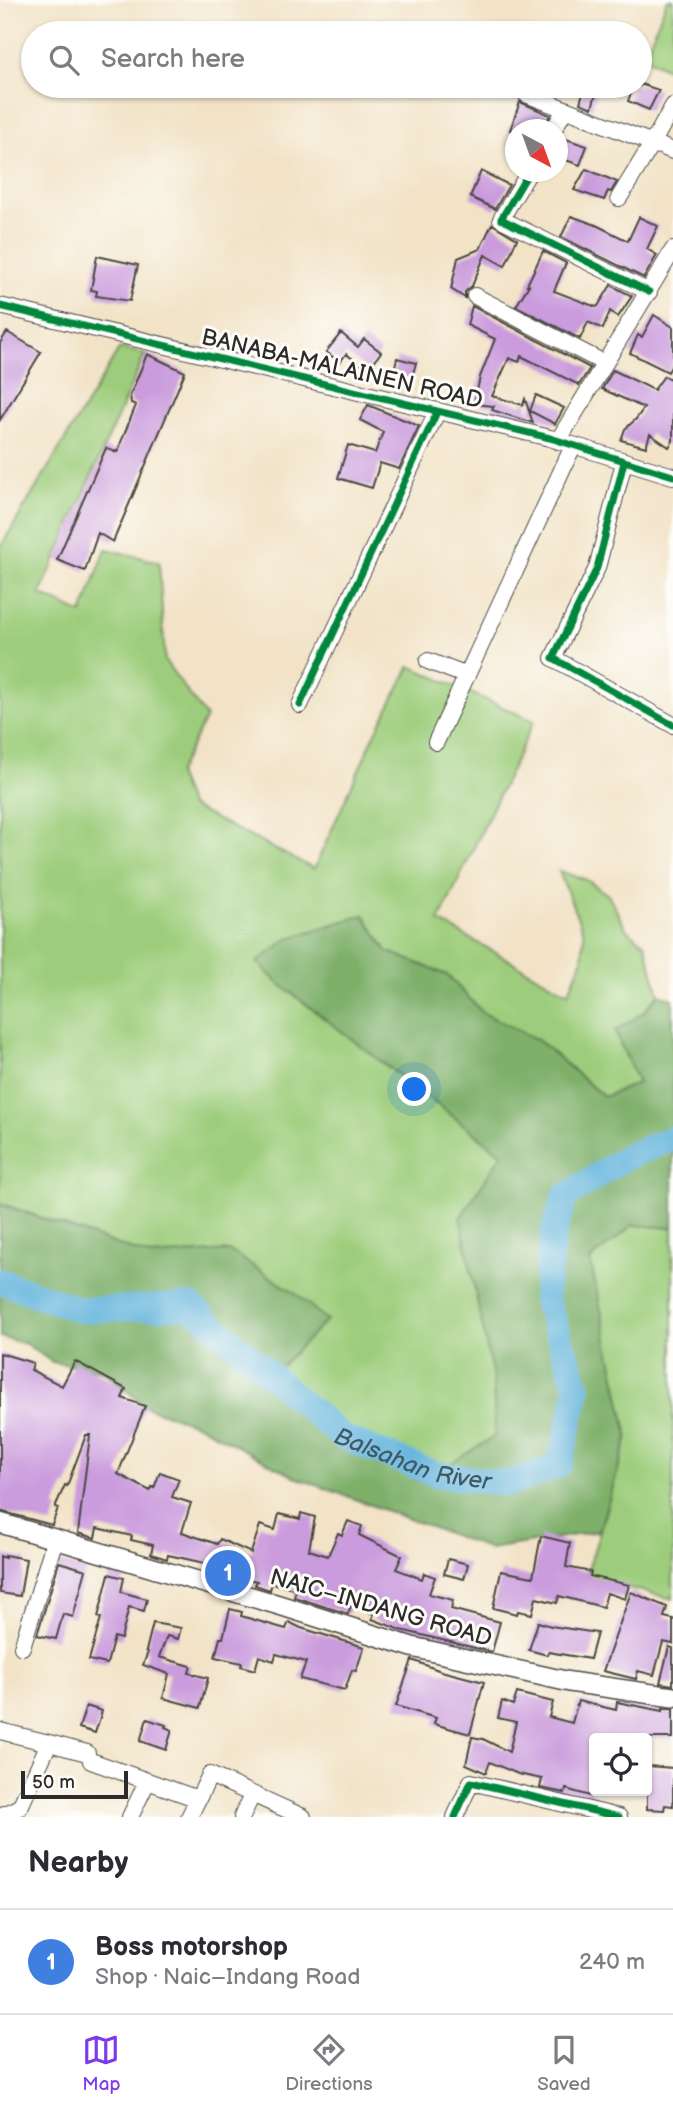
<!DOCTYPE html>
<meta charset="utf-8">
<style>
body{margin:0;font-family:"Balsamiq Sans",sans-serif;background:#f2f2f3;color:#2b2b33}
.controls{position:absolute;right:21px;bottom:21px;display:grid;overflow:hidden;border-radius:7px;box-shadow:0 2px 5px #0004}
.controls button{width:63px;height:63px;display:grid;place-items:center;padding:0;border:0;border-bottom:2px solid #e1e1e2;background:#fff;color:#2b2b33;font:35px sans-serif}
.compass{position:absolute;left:505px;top:119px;width:63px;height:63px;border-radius:50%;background:#fff;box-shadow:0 2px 5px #0004;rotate:139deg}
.scale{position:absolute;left:21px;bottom:18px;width:107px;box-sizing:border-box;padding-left:7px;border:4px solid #2b2b2b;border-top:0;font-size:19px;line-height:24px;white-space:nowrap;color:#2b2b2b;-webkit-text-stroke:5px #fdfcf7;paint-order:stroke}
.you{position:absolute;left:415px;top:1090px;width:24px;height:24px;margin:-18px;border:5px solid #fff;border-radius:50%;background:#1a73e8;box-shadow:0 0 0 10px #1a73e833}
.badge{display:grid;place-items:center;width:46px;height:46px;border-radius:50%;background:#7c3aed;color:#fff;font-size:23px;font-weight:700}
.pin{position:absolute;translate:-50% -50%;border:4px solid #fff;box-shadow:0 2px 7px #0006}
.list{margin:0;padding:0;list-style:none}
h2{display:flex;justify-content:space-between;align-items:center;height:91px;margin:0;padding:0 28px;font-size:30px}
h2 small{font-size:23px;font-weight:400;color:#7c7c81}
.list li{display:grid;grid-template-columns:46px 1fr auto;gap:21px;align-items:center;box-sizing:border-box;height:105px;padding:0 28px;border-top:2px solid #e1e1e2}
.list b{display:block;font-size:26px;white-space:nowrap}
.list p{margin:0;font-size:23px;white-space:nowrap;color:#7c7c81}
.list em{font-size:23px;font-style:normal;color:#7c7c81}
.icon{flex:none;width:38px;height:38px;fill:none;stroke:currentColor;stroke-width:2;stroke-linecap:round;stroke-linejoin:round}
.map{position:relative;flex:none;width:673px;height:1817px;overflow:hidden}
.search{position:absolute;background:#fff;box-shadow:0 2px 5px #0004;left:21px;right:21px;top:21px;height:77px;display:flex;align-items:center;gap:18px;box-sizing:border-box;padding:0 24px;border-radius:38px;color:#7c7c81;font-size:26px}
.sheet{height:196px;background:#fff}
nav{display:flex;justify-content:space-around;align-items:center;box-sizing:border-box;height:98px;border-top:2px solid #e1e1e2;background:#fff;font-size:19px;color:#7c7c81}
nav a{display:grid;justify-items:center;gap:4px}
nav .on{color:#7c3aed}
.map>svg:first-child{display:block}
</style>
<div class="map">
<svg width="673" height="1817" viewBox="0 0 673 1817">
<rect width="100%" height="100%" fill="#fdfcf7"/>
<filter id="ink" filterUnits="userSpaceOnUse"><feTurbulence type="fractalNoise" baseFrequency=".0143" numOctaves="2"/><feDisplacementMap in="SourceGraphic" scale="14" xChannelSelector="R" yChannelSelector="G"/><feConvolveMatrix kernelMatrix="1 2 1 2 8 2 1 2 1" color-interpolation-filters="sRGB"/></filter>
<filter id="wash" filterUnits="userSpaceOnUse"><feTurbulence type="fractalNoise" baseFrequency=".00686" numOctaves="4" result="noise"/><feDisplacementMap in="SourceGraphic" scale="28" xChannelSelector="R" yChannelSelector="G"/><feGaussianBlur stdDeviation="1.57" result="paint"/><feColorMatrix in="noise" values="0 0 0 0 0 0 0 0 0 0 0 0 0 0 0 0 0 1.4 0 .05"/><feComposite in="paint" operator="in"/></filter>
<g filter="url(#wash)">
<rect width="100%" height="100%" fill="#f2e3c7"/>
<path fill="#9dcd7b" stroke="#647c53" stroke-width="2" d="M667,0H673V72L644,57Z
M120,348L145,354L40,594L82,614L106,549L159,562L165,661L206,717L177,774L190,806L314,869L375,734L410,666L534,721L439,921L568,993L582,961L584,934L559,871L587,880L609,896L626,929L645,944L659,994L644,1012L615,1032L638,1083L604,1097L538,1040L483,1013L447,975L387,951L364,915L290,938L258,962L277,982L502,1154L460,1218L493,1377L495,1437L435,1474L342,1437L271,1375L295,1293L230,1251L150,1256L0,1203V548Z
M633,1225L673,1228V1599L586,1577L628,1437L590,1260Z"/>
<path fill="#7eb06b" stroke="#546e4b" stroke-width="2" d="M364,915L387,951L447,975L483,1013L538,1040L604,1097L638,1083L615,1031L644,1012L659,994L673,999V1228L633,1225L590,1260L628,1437L599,1531L490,1549L295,1477L198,1425L148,1408L103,1371L52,1362L26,1344L0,1337V1204L150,1256L230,1251L295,1293L327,1320L271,1376L342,1437L435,1473L495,1436L493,1377L460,1218L502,1154L277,982L257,962L289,938Z"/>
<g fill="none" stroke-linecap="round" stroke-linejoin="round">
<path stroke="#62b4dd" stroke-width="26" id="s1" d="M0,1281L80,1310L191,1306L342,1437L435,1474L509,1484L559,1465L578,1389L545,1298L553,1234L565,1197L626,1157L673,1138"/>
</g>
<g id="blocks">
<path fill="#ca9bdd" d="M640,84L659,90L649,110L628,101L634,86H640Z
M585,86L597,90L592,108L580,103Z
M520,102L550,115L543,130L529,125L527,130H510Z
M560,137L587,146L580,165L557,157V139Z
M586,169L617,182L611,192L608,191L604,200L574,190Z
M481,171L509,185L495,209L470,197Z
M571,216L596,225L628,241L639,217L658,226L647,249L657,255L644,278L561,237Z
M492,224L517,239L505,266L485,255L472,286L465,292V298L451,289L458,258L480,249Z
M543,251L566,263L554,291L596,307L598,306L611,285L632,296L618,317L610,311L603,329L588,322L580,339L516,306L529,285H527Z
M97,256L138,265L130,301L96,296L97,291L91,290Z
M472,306L590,368L579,385L521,356L519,362L509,358L492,396L523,405L525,399L533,423L492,410L494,406L474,404L480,377L495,339L467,325Z
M654,315L673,327V363L668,372L630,353L638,335L642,337Z
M7,332L41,352L0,420V343Z
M341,333L358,347L364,339L381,352L368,370L346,354L340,362L326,352Z
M147,354L185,372L113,542L98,533L85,571L57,560L106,448L117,452L136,405L131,403L130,396Z
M397,358L416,363L409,388L391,383Z
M613,370L654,390L664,376L673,380V441L669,447L650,434L646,447L621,440L625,429L636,419L644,408L602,389Z
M536,395L564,408L555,424L530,411Z
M368,405L419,426L399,469L380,463L372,488L338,478L348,445L375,453L383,432L360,420Z
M0,1353L33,1363L31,1370L62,1386L75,1361L126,1389L122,1398L145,1406L118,1474L150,1491L152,1487L154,1488L160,1472L179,1479L172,1497L191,1503L182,1532L217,1544L220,1539L251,1553L260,1525L275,1530L279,1514L300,1519L301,1513L315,1517L309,1550L328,1556L338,1533L342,1535L348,1521L362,1526L359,1535L402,1556L396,1569L422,1579L424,1573L435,1577L429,1594L453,1600L451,1609L500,1622L492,1652L401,1630L372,1619L374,1614L351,1605L348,1614L294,1597L296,1590L272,1583L270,1590L255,1585L257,1581L206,1571L209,1564L168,1555L167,1559L151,1554L153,1545L131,1540L132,1536L97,1528L95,1538L78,1533L90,1435H86L67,1486L65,1485L55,1507L58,1508L52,1525L0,1511Z
M541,1536L570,1543L566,1567L591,1572L590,1576L629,1585L625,1599L607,1593L603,1607L559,1596L557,1603L536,1598L532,1614L518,1611L517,1614L493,1608L501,1571L533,1577Z
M5,1555L26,1559L20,1596L0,1593V1556L5,1558Z
M448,1559L468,1564L464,1579L444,1574Z
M59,1562L86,1570L73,1617L63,1614L56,1639L37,1635Z
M109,1574L124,1578L121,1592L147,1599L144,1611L129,1607L121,1639L114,1637L107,1664L89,1660L101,1618L98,1617Z
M631,1592L667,1607L664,1617L673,1619V1644L663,1642L654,1675L638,1671L636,1679L603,1671Z
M230,1609L242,1612L241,1616L286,1629L289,1622L301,1628L364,1647L356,1671L352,1670L345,1690L300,1679L306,1662L276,1654L274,1661L259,1656L255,1670L241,1666L242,1663L215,1657L220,1638H223Z
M538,1622L551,1626L597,1633L590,1659L548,1652L547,1655L529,1650Z
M153,1623L181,1628L178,1639L167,1636L159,1657L191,1666L189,1673L208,1678L200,1708L163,1698L169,1674L143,1665L148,1652L146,1651Z
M669,1647L673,1648V1685L660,1683Z
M412,1660L441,1671L484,1682L470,1734L434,1724L436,1718L396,1706Z
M517,1693L553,1702L549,1717L572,1723L578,1701L616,1710L617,1702L663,1711V1708L673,1709V1738H594V1785L590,1796L566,1789L565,1793L540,1788L542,1779L518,1774L490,1762L486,1773L466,1764L472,1737L483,1739L509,1752L516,1722L498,1718L502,1701L513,1705Z
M86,1706L102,1711L95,1733L79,1728Z
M147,1719L166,1725L165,1727L172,1730L166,1750L140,1741Z
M647,1766L673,1768V1806L665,1805L664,1810L647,1809Z"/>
</g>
</g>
<g filter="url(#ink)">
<use href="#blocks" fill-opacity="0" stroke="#494742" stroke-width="2"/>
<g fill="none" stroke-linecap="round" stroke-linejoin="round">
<g stroke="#494742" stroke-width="18">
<path id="minor" d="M526,94L673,151
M553,130L565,110
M529,172L501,219L649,292
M619,198L652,144L673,106
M475,296L604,363
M0,306L550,438L673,476
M558,441L673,250
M624,462L597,568L553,658L673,725
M428,661L467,676
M300,705L437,412
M436,742L573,446
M22,1647L55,1539
M0,1731L49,1743L20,1807L0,1816
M49,1743L87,1753
M91,1761L198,1799L189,1817
M198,1799L210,1775L303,1817
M130,1817L147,1782
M242,1817L252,1794
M455,1817L471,1782L619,1817"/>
</g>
<g stroke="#494742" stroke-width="22">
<path id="major" d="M0,1523L279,1605L412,1647L570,1682L673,1697"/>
</g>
<use href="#minor" stroke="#fff" stroke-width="16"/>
<use href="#major" stroke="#fff" stroke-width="19"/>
<g stroke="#fdfcf7" stroke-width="11">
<path id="cycleway" d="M529,172L501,219L649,292
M0,306L550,438L673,476
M624,462L597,568L553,658L673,725
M300,705L437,412
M455,1817L471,1782L619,1817"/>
</g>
<use href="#cycleway" stroke="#00873e" stroke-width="7"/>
</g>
</g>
<g text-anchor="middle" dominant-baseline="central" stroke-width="6" stroke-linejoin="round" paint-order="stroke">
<g font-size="23" fill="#2b2b2b" stroke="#fdfcf7">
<text transform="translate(342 369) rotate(13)">BANABA-MALAINEN ROAD</text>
<text transform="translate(381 1608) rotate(16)">NAIC–INDANG ROAD</text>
</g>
<g font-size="24" font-style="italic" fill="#3e5b69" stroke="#fdfcf7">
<text stroke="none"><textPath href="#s1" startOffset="471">Balsahan River</textPath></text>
</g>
</g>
</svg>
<div class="controls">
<button><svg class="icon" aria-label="locate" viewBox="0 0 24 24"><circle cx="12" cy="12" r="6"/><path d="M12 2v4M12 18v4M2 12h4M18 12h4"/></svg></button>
</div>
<svg class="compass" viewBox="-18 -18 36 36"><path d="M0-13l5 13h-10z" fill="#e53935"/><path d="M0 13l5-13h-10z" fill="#7c7c81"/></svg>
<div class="scale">50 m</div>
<div class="you"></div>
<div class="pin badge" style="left:228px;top:1573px;background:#3f7fe0">1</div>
<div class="search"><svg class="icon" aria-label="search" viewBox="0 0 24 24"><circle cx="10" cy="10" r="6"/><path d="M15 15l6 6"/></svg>Search here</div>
</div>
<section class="sheet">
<h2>Nearby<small></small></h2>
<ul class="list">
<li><span class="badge" style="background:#3f7fe0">1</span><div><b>Boss motorshop</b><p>Shop · Naic–Indang Road</p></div><em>240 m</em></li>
</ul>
</section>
<nav>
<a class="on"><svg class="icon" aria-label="map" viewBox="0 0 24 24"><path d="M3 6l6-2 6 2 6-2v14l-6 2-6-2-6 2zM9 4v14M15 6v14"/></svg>Map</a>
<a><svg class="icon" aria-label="directions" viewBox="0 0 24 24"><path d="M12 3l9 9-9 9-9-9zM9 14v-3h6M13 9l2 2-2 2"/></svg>Directions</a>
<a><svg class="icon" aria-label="saved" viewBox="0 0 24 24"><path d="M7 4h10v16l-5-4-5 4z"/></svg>Saved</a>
</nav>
